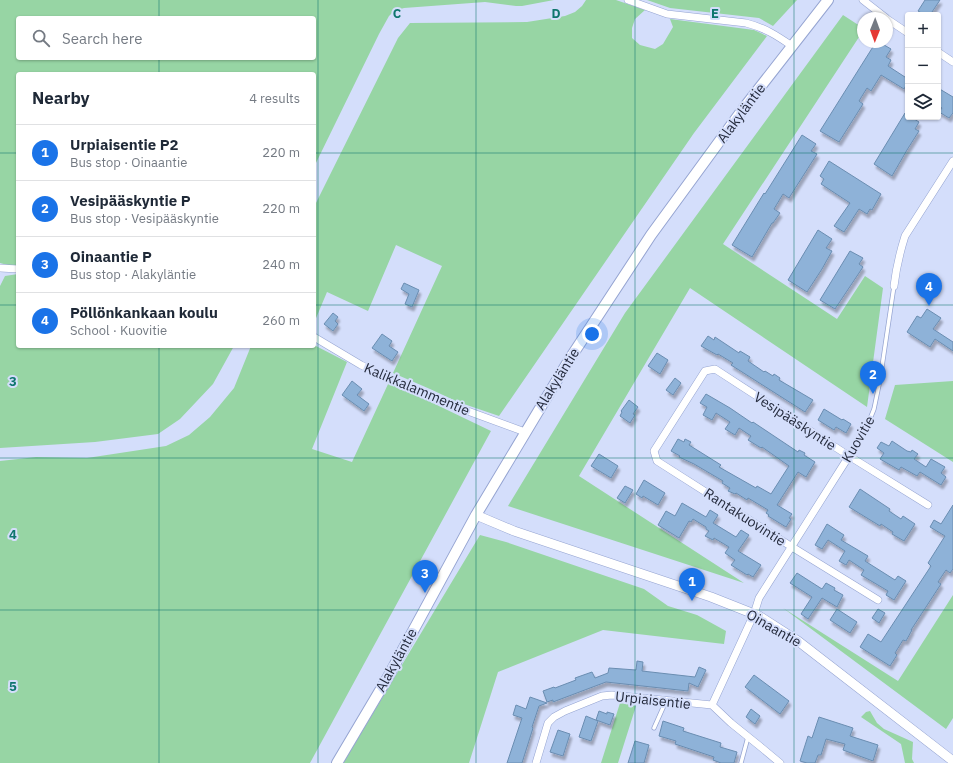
<!DOCTYPE html>
<meta charset="utf-8">
<style>
body{margin:0;font-family:"IBM Plex Sans",sans-serif;background:#f6f6f7;color:#1f2937}
.controls{position:absolute;right:12px;top:12px;display:grid;overflow:hidden;border-radius:4px;box-shadow:0 1px 3px #0004}
.controls button{width:36px;height:36px;display:grid;place-items:center;padding:0;border:0;border-bottom:1px solid #e0e1e3;background:#fff;color:#1f2937;font:20px sans-serif}
.compass{position:absolute;left:857px;top:12px;width:36px;height:36px;border-radius:50%;background:#fff;box-shadow:0 1px 3px #0004;rotate:181deg}
.you{position:absolute;left:592px;top:334px;width:14px;height:14px;margin:-10px;border:3px solid #fff;border-radius:50%;background:#1a73e8;box-shadow:0 0 0 6px #1a73e833}
.badge{display:grid;place-items:center;width:26px;height:26px;border-radius:50%;background:#1a73e8;color:#fff;font-size:13px;font-weight:700}
.pin{position:absolute;translate:-50% -33px;filter:drop-shadow(0 1px 2px #0008)}
.pin::after{content:'';position:absolute;top:21px;width:14px;height:12px;background:inherit;clip-path:polygon(0 0,100% 0,50% 100%)}
.list{margin:0;padding:0;list-style:none}
h2{display:flex;justify-content:space-between;align-items:center;height:52px;margin:0;padding:0 16px;font-size:17px}
h2 small{font-size:13px;font-weight:400;color:#747a83}
.list li{display:grid;grid-template-columns:26px 1fr auto;gap:12px;align-items:center;box-sizing:border-box;height:56px;padding:0 16px;border-top:1px solid #e0e1e3}
.list b{display:block;font-size:15px;white-space:nowrap}
.list p{margin:0;font-size:13px;white-space:nowrap;color:#747a83}
.list em{font-size:13px;font-style:normal;color:#747a83}
.icon{flex:none;width:22px;height:22px;fill:none;stroke:currentColor;stroke-width:2;stroke-linecap:round;stroke-linejoin:round}
.map{position:relative;flex:none;width:953px;height:763px;overflow:hidden}
.search{position:absolute;background:#fff;box-shadow:0 1px 3px #0004;left:16px;top:16px;width:300px;height:44px;display:flex;align-items:center;gap:10px;box-sizing:border-box;padding:0 14px;border-radius:4px;color:#747a83;font-size:15px}
.panel{position:absolute;background:#fff;box-shadow:0 1px 3px #0004;left:16px;top:72px;width:300px;height:276px;border-radius:4px}
.map>svg:first-child{display:block}
</style>
<div class="map">
<svg width="953" height="763" viewBox="0 0 953 763">
<defs>
<filter id="shadow"><feDropShadow dx="2" dy="4" stdDeviation="1" flood-color="#0004"/></filter>
</defs>
<rect width="100%" height="100%" fill="#d4defb"/>
<path fill="#97d5a4" fill-rule="evenodd" d="M0,0H554L522,6H516L485,2L404,8L394,11L389,16L379,34L314,167V74H18V266H11L0,263ZM18,18H314V58H18Z
M586,0H616L645,10L635,19L632,28V38L640,45L655,49L663,44L673,27L670,19L754,30L767,36L694,133L499,416L458,402L430,389L393,373L442,266L396,245L368,311L327,292L314,323V207L398,38L410,23L527,22L565,16L575,12L582,6Z
M647,0H797L773,26L759,18L670,8Z
M843,15L863,28V31L723,244L837,319L865,276L883,288L867,407L690,288L579,476L744,583L508,506L625,313Z
M18,274V346H234L213,384L180,419L158,434L95,442L0,448V286L5,276Z
M314,345L347,362L312,449L352,462L389,382L491,431L310,763H0V461L36,457L87,458L166,446L189,435L210,417L234,388L251,346H314Z
M953,381V462L885,419L895,385Z
M480,535L506,542L644,589L668,606L697,615L726,631L724,644L603,630L498,672L469,763H343Z
M953,595V718L946,729L783,608L898,681Z
M620,703L636,706L618,763H601Z
M870,711L877,723L884,729L913,742L912,759L914,763H905L901,744L861,717L866,712Z"/>
<path fill="#8eb2d8" stroke="#6a8db1" filter="url(#shadow)" d="M925,0H940L930,15H925L918,11Z
M876,42H879L891,49L886,57L891,60L888,66L908,79V82L904,89L881,75L871,91L867,88L859,101L863,104L839,142L820,131Z
M938,88L953,97V113L949,118L939,112L942,108L938,105Z
M905,113L908,115V117H911L919,122L915,129L919,131L907,150L892,176L874,164Z
M802,135L816,144L811,151L817,154L789,198L783,194L774,209L780,213L773,223H772L752,257L732,245L764,193L765,194Z
M829,161L881,194L872,210L870,209L867,214L859,209L844,232L834,226L850,203L821,184L824,179L820,176Z
M818,230L832,239L826,248L832,251L822,269L807,292L788,280Z
M850,251L863,258L859,264L863,267L835,309L820,300Z
M404,283L419,290L412,307L405,304L409,294L401,289Z
M927,309L941,318L933,329L953,342V351L935,339L930,347L907,332L917,316L921,318Z
M333,313L338,317L335,321L338,324L333,331L324,324Z
M382,334L392,341L389,346L398,352L392,361L372,348Z
M708,336L714,340L715,337L739,353L740,351L750,357L748,361L764,372L765,371L773,376L774,374L780,378L779,380L813,400L805,412L731,365L733,363L718,354L717,355L701,346Z
M657,353L668,360L660,374L648,366Z
M675,378L681,383L673,395L666,390Z
M352,381L362,389L357,395L369,404L364,411L342,395Z
M706,394L730,408L752,423L753,422L798,452L799,450L805,453L804,455L815,462L806,477L798,472L777,505L792,514L789,518L791,519L786,527L768,516L769,515L766,513L768,510L748,498L747,500L736,493L735,494L728,491L730,488L722,483L723,481L694,464L679,457L680,456L671,451L678,439L684,442L685,439L691,442L689,445L721,465L719,467L756,488L757,486L771,494L787,469L789,466L762,447L761,448L748,440L751,436L739,428L735,435L725,429L730,422L716,413L712,420L703,415L707,407L700,403Z
M629,400L638,407L633,414L635,415L630,423L620,416L622,412L621,411Z
M824,409L842,420L843,419L851,424L846,433L836,427L834,430L818,420Z
M892,441L907,451L911,452L912,450L918,454L914,459L926,467L931,459L945,467L941,473L946,477L941,485L920,472L917,476L901,467L899,470L880,459L884,453L877,448L881,442L889,446Z
M599,454L618,466L611,478L591,466Z
M644,480L665,493L658,505L643,496L642,498L636,494Z
M625,486L633,490L625,503L617,498Z
M860,489L890,509L889,511L901,519L903,516L915,524L904,541L892,534L893,532L881,524L880,526L849,507Z
M682,503L706,517L710,510L718,515L713,523L736,537L741,530L749,535L738,551L761,565L753,577L748,574L747,575L731,565L735,560L725,553L729,547L714,538L713,540L705,536L709,531L706,529V527L693,519L691,522L689,521L679,538L658,525L666,511L675,516Z
M953,505V569L950,573L946,570L938,582L941,584L911,630H912L906,641L903,640L895,653L897,655L890,666L860,647L868,634L881,642L931,566L928,563L945,536L930,527L934,520L941,524Z
M827,524L844,535L841,540L868,556L865,561L895,580L898,576L906,581L894,600L886,595L888,591L861,575L864,570L849,560L846,565L839,561L845,551L828,540L822,549L815,545Z
M797,573L822,589L826,583L835,588L834,590L843,595L837,607L822,598L808,619L801,614L812,597L790,583Z
M837,609L857,622L850,633L830,620Z
M878,609L885,613L879,623L872,618Z
M637,661L643,662L642,671L695,677L699,667L706,670L698,687L689,683L688,691L606,682L553,702V700L547,702L543,691L554,687L555,688L576,680L575,678L592,672L595,678L608,673L609,668L636,670Z
M754,675L789,701L780,714L745,687Z
M530,697L547,703L539,706L532,727L533,728L522,763H507L522,718L513,715L516,705L526,709Z
M751,709L760,716L755,724L746,717Z
M599,711L607,714V712L614,714L610,725L596,720Z
M586,716L598,721L591,741L579,737Z
M819,717L853,728L850,736L878,745L873,761L843,750L845,744L826,739L821,755H818L815,763H807L800,761L808,736L812,738Z
M663,721L684,728L683,731L721,743L720,747L737,752L734,763H721L713,760L714,757L675,744L676,741L659,736Z
M558,730L570,734L563,756L550,752Z
M635,741L649,745L644,763H628Z"/>
<g fill="none" stroke-linecap="round" stroke-linejoin="round">
<g stroke="#95a4d1" stroke-width="5">
<path id="service" d="M849,456L870,419L874,409L880,380L894,286
M654,728L666,701
M741,763L748,737"/>
</g>
<g stroke="#95a4d1" stroke-width="8">
<path id="minor" d="M628,0L667,14L746,23C765,28 776,35 792,46
M863,0L886,18
M887,19L908,33
M938,52L953,62
M0,268L18,269
M894,286C896,269 900,252 905,236L953,161
M314,337L361,365L424,395L525,432
M878,600L792,547L657,461L654,451L705,371L715,369L849,456L928,505
M712,705L754,614L759,598L849,456
M536,763L548,723L554,717L565,711L602,696L612,695L712,705L731,723L762,748L780,763"/>
</g>
<g stroke="#95a4d1" stroke-width="10">
<path id="tertiary" d="M476,515L514,531L711,597L759,616L798,641L953,761"/>
</g>
<g stroke="#95a4d1" stroke-width="12">
<path id="secondary" d="M337,763L388,677L476,515L569,360L651,235L743,109L828,0"/>
</g>
<use href="#service" stroke="#fff" stroke-width="3.5"/>
<use href="#minor" stroke="#fff" stroke-width="7"/>
<use href="#tertiary" stroke="#fff" stroke-width="9"/>
<use href="#secondary" stroke="#fff" stroke-width="10"/>
</g>
<path fill="none" stroke="#0f766e" stroke-width="1" stroke-opacity="0.55" d="M159,0V18M318,0V763M476,0V763M635,0V763M794,0V763M159,58V74M0,153H18M314,153H953M0,305H18M314,305H953M159,346V763M0,458H953M0,610H953"/>
<g text-anchor="middle" dominant-baseline="central" stroke-width="4" stroke-linejoin="round" paint-order="stroke">
<g font-size="14" fill="#242a3c" stroke="#d4defb">
<text transform="translate(741 113) rotate(-53)">Alakyläntie</text>
<text transform="translate(557 379) rotate(-58)">Alakyläntie</text>
<text transform="translate(417 389) rotate(23)">Kalikkalammentie</text>
<text transform="translate(795 421) rotate(33)">Vesipääskyntie</text>
<text transform="translate(858 439) rotate(-60)">Kuovitie</text>
<text transform="translate(745 517) rotate(33)">Rantakuovintie</text>
<text transform="translate(774 628) rotate(30)">Oinaantie</text>
<text transform="translate(396 660) rotate(-61)">Alakyläntie</text>
<text transform="translate(653 700) rotate(6)">Urpiaisentie</text>
</g>
</g>
<g font-size="13" text-anchor="middle" font-weight="bold" fill="#0f766e" stroke="#d4defb" stroke-width="4" stroke-linejoin="round" paint-order="stroke">
<text x="397" y="18">C</text>
<text x="556" y="18">D</text>
<text x="715" y="18">E</text>
<text x="13" y="386">3</text>
<text x="13" y="539">4</text>
<text x="13" y="691">5</text>
</g>
</svg>
<div class="controls">
<button>+</button>
<button>−</button>
<button><svg class="icon" aria-label="layers" viewBox="0 0 24 24"><path d="M12 4l9 5-9 5-9-5zM3 14l9 5 9-5"/></svg></button>
</div>
<svg class="compass" viewBox="-18 -18 36 36"><path d="M0-13l5 13h-10z" fill="#e53935"/><path d="M0 13l5-13h-10z" fill="#747a83"/></svg>
<div class="you"></div>
<div class="pin badge" style="left:692px;top:601px">1</div>
<div class="pin badge" style="left:873px;top:394px">2</div>
<div class="pin badge" style="left:425px;top:593px">3</div>
<div class="pin badge" style="left:929px;top:306px">4</div>
<div class="search"><svg class="icon" aria-label="search" viewBox="0 0 24 24"><circle cx="10" cy="10" r="6"/><path d="M15 15l6 6"/></svg>Search here</div>
<section class="panel">
<h2>Nearby<small>4 results</small></h2>
<ul class="list">
<li><span class="badge">1</span><div><b>Urpiaisentie P2</b><p>Bus stop · Oinaantie</p></div><em>220 m</em></li>
<li><span class="badge">2</span><div><b>Vesipääskyntie P</b><p>Bus stop · Vesipääskyntie</p></div><em>220 m</em></li>
<li><span class="badge">3</span><div><b>Oinaantie P</b><p>Bus stop · Alakyläntie</p></div><em>240 m</em></li>
<li><span class="badge">4</span><div><b>Pöllönkankaan koulu</b><p>School · Kuovitie</p></div><em>260 m</em></li>
</ul>
</section>
</div>
